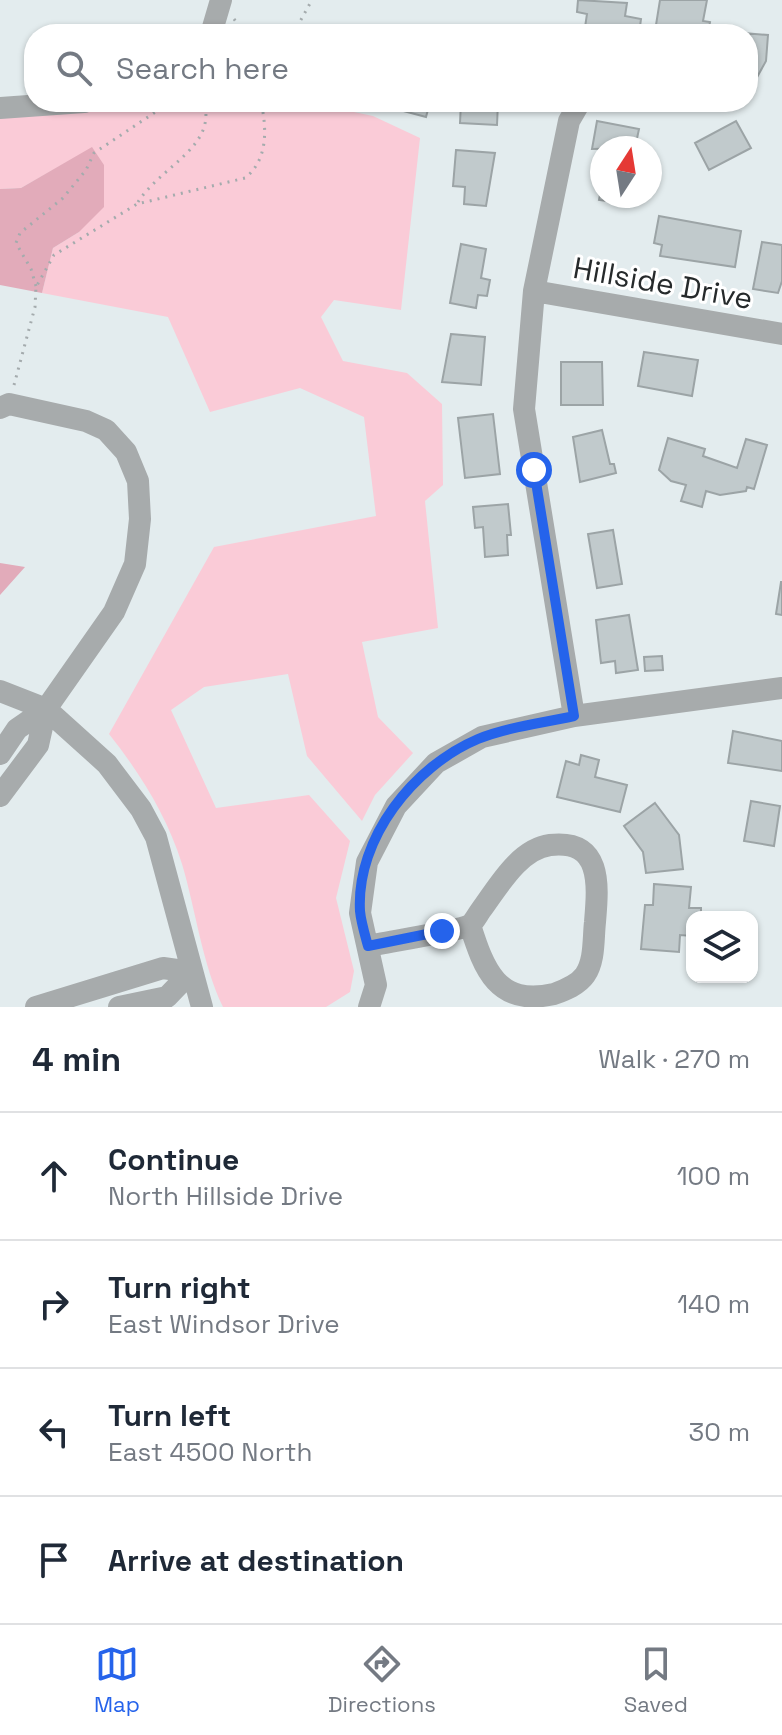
<!DOCTYPE html>
<meta charset="utf-8">
<style>
body{margin:0;font-family:"Space Grotesk",sans-serif;background:#f6f6f7;color:#1f2937}
.controls{position:absolute;right:24px;bottom:24px;display:grid;overflow:hidden;border-radius:16px;box-shadow:0 2px 6px #0004}
.controls button{width:72px;height:72px;display:grid;place-items:center;padding:0;border:0;border-bottom:2px solid #e0e1e3;background:#fff;color:#1f2937;font:40px sans-serif}
.compass{position:absolute;left:590px;top:136px;width:72px;height:72px;border-radius:50%;background:#fff;box-shadow:0 2px 6px #0004;rotate:12deg}
.stop{position:absolute;width:24px;height:24px;margin:-18px;border:6px solid #2563eb;border-radius:50%;background:#fff}
.stop.end{background:#2563eb;border-color:#fff;box-shadow:0 2px 8px #0008}
.list{margin:0;padding:0;list-style:none}
h2{display:flex;justify-content:space-between;align-items:center;height:104px;margin:0;padding:0 32px;font-size:34px}
h2 small{font-size:26px;font-weight:400;color:#747a83}
.list li{display:grid;grid-template-columns:52px 1fr auto;gap:24px;align-items:center;box-sizing:border-box;height:128px;padding:0 32px;border-top:2px solid #e0e1e3}
.list b{display:block;font-size:30px;white-space:nowrap}
.list p{margin:0;font-size:26px;white-space:nowrap;color:#747a83}
.list em{font-size:26px;font-style:normal;color:#747a83}
.icon{flex:none;width:44px;height:44px;fill:none;stroke:currentColor;stroke-width:2;stroke-linecap:round;stroke-linejoin:round}
.map{position:relative;flex:none;width:782px;height:1007px;overflow:hidden}
.search{position:absolute;background:#fff;box-shadow:0 2px 6px #0004;left:24px;right:24px;top:24px;height:88px;display:flex;align-items:center;gap:20px;box-sizing:border-box;padding:0 28px;border-radius:32px;color:#747a83;font-size:30px}
.sheet{height:616px;background:#fff}
nav{display:flex;justify-content:space-around;align-items:center;box-sizing:border-box;height:112px;border-top:2px solid #e0e1e3;background:#fff;font-size:22px;color:#747a83}
nav a{display:grid;justify-items:center;gap:4px}
nav .on{color:#2563eb}
.map>svg:first-child{display:block}
</style>
<div class="map">
<svg width="782" height="1007" viewBox="0 0 782 1007">
<rect width="100%" height="100%" fill="#e3ecee"/>
<path fill="#facbd7" d="M118,102H306L373,116L420,138L401,310L334,300L321,317L343,361L407,373L442,404L443,485L425,501L438,628L362,642L378,717L413,753L375,795L362,821L307,756L288,674L204,687L171,710L216,808L309,795L350,841L336,898L354,971L350,992L326,1007H223C202,963 196,911 182,864C167,816 140,773 109,734L214,547L376,516L364,417L300,388L210,412L168,317L42,293L53,248L79,232L92,148L21,188L0,189V118L82,112Z"/>
<path fill="#e2abba" d="M92,147L104,165V207L79,232L53,248L42,293L0,285V189L21,188Z
M0,563L25,567L0,595Z"/>
<path fill="#c1cacc" stroke="#9ca4a6" stroke-width="2" d="M578,0L627,3L625,16L641,19L639,34H584L587,14L577,12Z
M660,0H707L703,21L710,22L708,34H688L689,31L656,25Z
M743,33L768,35L766,61L751,88L748,86V34Z
M382,102H430L426,117L381,105Z
M461,102H498L497,125L460,123Z
M597,121L639,129L635,148L592,149Z
M736,121L751,148L709,170L695,143Z
M456,150L495,153L486,206L464,204L465,187L453,186Z
M601,189L602,196H622L620,203L599,200Z
M659,216L741,231L735,267L660,256L662,245L654,243Z
M762,242L782,245V281L778,293L753,289Z
M461,244L486,249L481,278L490,280L487,296L478,295L476,308L450,303Z
M451,334L485,337L481,385L442,382Z
M644,352L698,360L692,396L638,386Z
M561,362H602L603,405H561Z
M493,414L500,474L465,478L458,418Z
M602,430L610,464H614L616,473L580,482L573,437Z
M668,438L705,449L703,456L737,468L746,439L767,445L754,489L747,487L746,491L720,495L706,491L702,507L681,501L686,485L671,481L659,470Z
M508,504L511,535H507L508,555L485,557L483,527L475,528L473,507Z
M613,530L622,584L597,588L588,534Z
M781,582H782V615L776,614Z
M629,615L638,670L616,673L615,661L601,663L596,620Z
M662,656L663,670L645,671L644,657Z
M733,731L782,741V771L728,763Z
M581,755L599,760L595,777L627,785L620,812L557,797L566,761L579,765Z
M751,801L780,806L774,846L744,841Z
M655,803L679,835L683,869L646,873L643,852L624,826Z
M654,884L691,887L689,908H701V917H692V936L680,935L679,952L641,949L645,905H653Z"/>
<g fill="none" stroke-linecap="round" stroke-linejoin="round">
<path stroke="#a4abad" stroke-width="3" stroke-dasharray="2 6" stroke-linecap="butt" d="M234,19L237,23V34
M293,34L312,0
M242,102L253,107L259,102
M138,202C161,166 217,147 204,102
M36,286L31,269L16,243L20,233L63,198L86,170L94,153L166,105L177,102
M14,385L35,307L36,287L54,255L137,204L245,178C268,160 267,129 261,102"/>
<path stroke="#a7abac" stroke-width="22" d="M211,34L221,0
M0,108L84,102
M534,291L782,334
M0,408L9,404L86,421L106,430L126,452L138,481L140,519L135,564L114,612L46,709L17,729L0,754
M0,691L46,709L107,764L141,809L156,837L202,1007
M574,716L524,409L534,291L569,121L580,102
M0,796L38,745L46,709
M368,946C386,942 459,931 470,925C474,922 478,914 481,910C498,887 519,849 550,845C603,839 598,886 595,922C593,940 595,960 585,975C578,985 565,990 554,994C497,1007 484,969 470,925
M36,1007L163,968L191,972L167,997L119,1007
M369,1007L376,985L360,913L367,862L396,806L436,763L482,737L574,716L782,688"/>
</g>
<g fill="none" stroke-linecap="round" stroke-linejoin="round">
<path stroke="#2563eb" stroke-width="10" d="M442,931L368,946C365,935 361,922 360,911C356,838 414,766 478,739C507,727 543,723 574,716L534,470"/>
</g>
<g text-anchor="middle" dominant-baseline="central" stroke-width="6" stroke-linejoin="round" paint-order="stroke">
<g font-size="30" fill="#262a2b" stroke="#fff">
<text transform="translate(663 283) rotate(10)">Hillside Drive</text>
</g>
</g>
</svg>
<div class="controls">
<button><svg class="icon" aria-label="layers" viewBox="0 0 24 24"><path d="M12 4l9 5-9 5-9-5zM3 14l9 5 9-5"/></svg></button>
</div>
<svg class="compass" viewBox="-18 -18 36 36"><path d="M0-13l5 13h-10z" fill="#e53935"/><path d="M0 13l5-13h-10z" fill="#747a83"/></svg>
<div class="stop" style="left:534px;top:470px"></div>
<div class="stop end" style="left:442px;top:931px"></div>
<div class="search"><svg class="icon" aria-label="search" viewBox="0 0 24 24"><circle cx="10" cy="10" r="6"/><path d="M15 15l6 6"/></svg>Search here</div>
</div>
<section class="sheet">
<h2>4 min<small>Walk · 270 m</small></h2>
<ul class="list">
<li><svg class="icon" aria-label="ahead" viewBox="0 0 24 24"><path d="M12 20V5M6 11l6-6 6 6"/></svg><div><b>Continue</b><p>North Hillside Drive</p></div><em>100 m</em></li>
<li><svg class="icon" aria-label="right" viewBox="0 0 24 24"><path d="M7 20v-9h11M14 6l5 5-5 5"/></svg><div><b>Turn right</b><p>East Windsor Drive</p></div><em>140 m</em></li>
<li><svg class="icon" aria-label="left" viewBox="0 0 24 24"><path d="M17 20v-9H6M10 6l-5 5 5 5"/></svg><div><b>Turn left</b><p>East 4500 North</p></div><em>30 m</em></li>
<li><svg class="icon" aria-label="arrive" viewBox="0 0 24 24"><path d="M6 21V4h12l-3 4 3 4H6"/></svg><div><b>Arrive at destination</b></div></li>
</ul>
</section>
<nav>
<a class="on"><svg class="icon" aria-label="map" viewBox="0 0 24 24"><path d="M3 6l6-2 6 2 6-2v14l-6 2-6-2-6 2zM9 4v14M15 6v14"/></svg>Map</a>
<a><svg class="icon" aria-label="directions" viewBox="0 0 24 24"><path d="M12 3l9 9-9 9-9-9zM9 14v-3h6M13 9l2 2-2 2"/></svg>Directions</a>
<a><svg class="icon" aria-label="saved" viewBox="0 0 24 24"><path d="M7 4h10v16l-5-4-5 4z"/></svg>Saved</a>
</nav>
